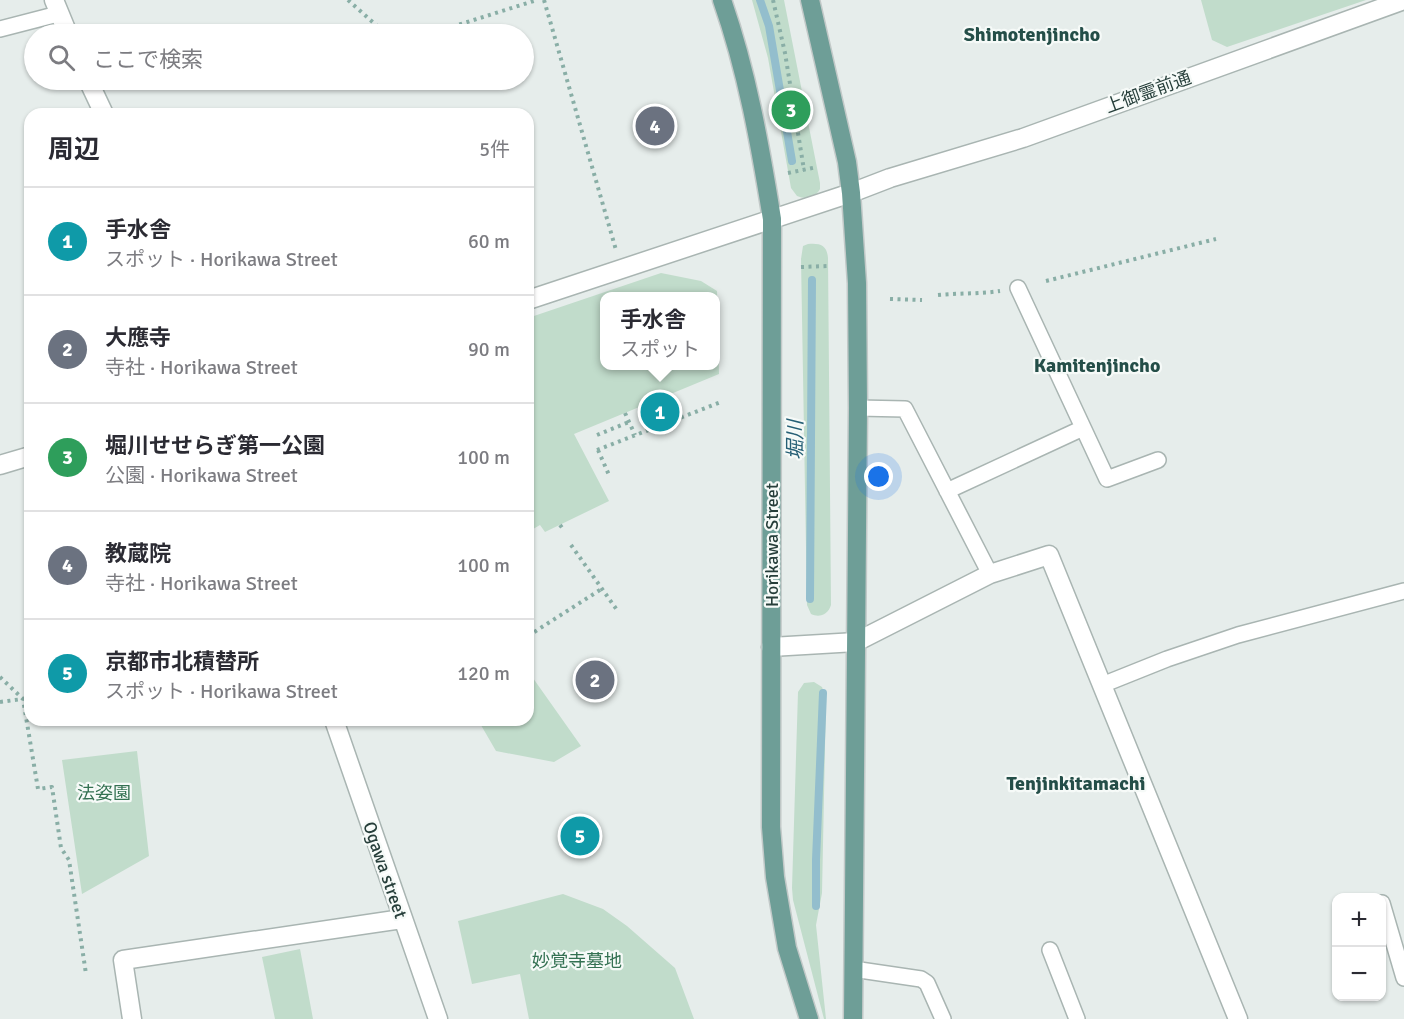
<!DOCTYPE html>
<html lang="ja">
<meta charset="utf-8">
<style>
body{margin:0;font-family:Signika,"Noto Sans JP",sans-serif;background:#f7f7f7;color:#2b2b33}
.controls{position:absolute;right:18px;bottom:18px;display:grid;overflow:hidden;border-radius:12px;box-shadow:0 2px 4px #0004}
.controls button{width:54px;height:54px;display:grid;place-items:center;padding:0;border:0;border-bottom:2px solid #e1e1e2;background:#fff;color:#2b2b33;font:30px sans-serif}
.you{position:absolute;left:879px;top:477px;width:21px;height:21px;margin:-15px;border:4px solid #fff;border-radius:50%;background:#1a73e8;box-shadow:0 0 0 9px #1a73e833}
.badge{display:grid;place-items:center;width:39px;height:39px;border-radius:50%;background:#7f5b4c;color:#fff;font-size:20px;font-weight:700}
.pin{position:absolute;translate:-50% -50%;border:3px solid #fff;box-shadow:0 2px 6px #0006}
.popup{position:absolute;left:600px;top:292px;width:120px;height:78px;box-sizing:border-box;display:grid;place-content:center;border-radius:12px;background:#fff;filter:drop-shadow(0 2px 4px #0005);font-size:20px;white-space:nowrap;color:#7c7c81}
.popup b{font-size:22px;color:#2b2b33}
.popup::after{content:'';position:absolute;left:50%;top:100%;margin-left:-12px;border:12px solid transparent;border-top-color:#fff}
.list{margin:0;padding:0;list-style:none}
h2{display:flex;justify-content:space-between;align-items:center;height:78px;margin:0;padding:0 24px;font-size:26px}
h2 small{font-size:20px;font-weight:400;color:#7c7c81}
.list li{display:grid;grid-template-columns:39px 1fr auto;gap:18px;align-items:center;box-sizing:border-box;height:108px;padding:0 24px;border-top:2px solid #e1e1e2}
.list b{display:block;font-size:22px;white-space:nowrap}
.list p{margin:0;font-size:20px;white-space:nowrap;color:#7c7c81}
.list em{font-size:20px;font-style:normal;color:#7c7c81}
.icon{flex:none;width:33px;height:33px;fill:none;stroke:currentColor;stroke-width:2;stroke-linecap:round;stroke-linejoin:round}
.map{position:relative;flex:none;width:1404px;height:1019px;overflow:hidden}
.search{position:absolute;background:#fff;box-shadow:0 2px 4px #0004;left:24px;top:24px;width:510px;height:66px;display:flex;align-items:center;gap:15px;box-sizing:border-box;padding:0 21px;border-radius:33px;color:#7c7c81;font-size:22px}
.panel{position:absolute;background:#fff;box-shadow:0 2px 4px #0004;left:24px;top:108px;width:510px;height:618px;border-radius:18px}
.map>svg:first-child{display:block}
</style>
<div class="map">
<svg width="1404" height="1019" viewBox="0 0 1404 1019">
<rect width="100%" height="100%" fill="#e6edeb"/>
<path fill="#c1dccb" fill-rule="evenodd" d="M752,0H784L820,183V189C815,198 806,200 797,196L791,188L768,58Z
M1201,0H1366L1227,47L1212,40Z
M808,244C820,243 827,245 828,258L831,605C828,615 819,618 811,614L807,605L801,259L803,246Z
M661,273L701,281L717,291L719,374L574,434L609,501L545,532L540,525L528,532V318ZM604,296H716V366H604Z
M528,671L581,746L554,762L496,751L478,720H528Z
M814,682L822,687L826,698L822,893L816,925L826,1019H824L793,900L792,888L798,692L804,683Z
M137,751L149,856L82,894L62,760Z
M563,894L603,909L627,926L675,968L694,1019H529L520,974L472,984L458,921Z
M300,949L313,1019H275L262,957Z"/>
<g fill="none" stroke-linecap="round" stroke-linejoin="round">
<path stroke="#93becd" stroke-width="8" d="M760,0L769,26L792,161
M810,599L812,280
M816,906V860L823,693"/>
<g stroke="#a9b5b2" stroke-width="18">
<path id="lane" d="M0,29L58,14
M1018,288L1107,479L1158,460
M858,408L905,409L990,574
M947,491L1083,428
M1102,685L1167,659L1238,635L1404,591
M1382,903L1404,978
M1050,950L1077,1019
M853,969L921,979L927,983L943,1019"/>
</g>
<g stroke="#a9b5b2" stroke-width="21">
<path id="street" d="M54,0L68,34
M88,80L104,114
M528,300L851,193L890,178L1023,138L1404,0
M0,465L30,456
M771,647L856,642L990,574L1049,555L1238,1019
M334,720L438,1019
M132,1019L123,960L402,919"/>
</g>
<g stroke="#c2c9c8" stroke-width="21">
<path id="primary" d="M722,0C747,71 760,145 772,219L771,827L775,877L787,948L809,1019
M810,0L847,162L851,193L857,283L858,408L853,1019"/>
</g>
<path stroke="#89aea6" stroke-width="4" stroke-dasharray="3 4.5" stroke-linecap="butt" d="M348,0L386,34
M544,0L616,250
M773,0L785,53L804,170
M445,29L537,0
M415,34L424,33
M788,173L817,167
M801,267L828,266
M1046,281L1216,239
M938,295C959,293 980,294 1000,291
M890,299L922,300
M625,413L635,435
M597,435L629,422
M597,450L721,402
M598,450L609,475
M560,525L563,529
M571,545L617,610
M528,636L603,588
M0,677L23,699L38,789L52,787L61,848L69,860L86,974
M0,702L30,698"/>
<use href="#lane" stroke="#fff" stroke-width="15"/>
<use href="#street" stroke="#fff" stroke-width="18"/>
<use href="#primary" stroke="#6e9e97" stroke-width="18"/>
</g>
<g text-anchor="middle" dominant-baseline="central" stroke-width="4.5" stroke-linejoin="round" paint-order="stroke">
<g font-size="18" fill="#263e3a" stroke="#f6faf8">
<text transform="translate(1148 92) rotate(-20)">上御霊前通</text>
<text transform="translate(772 545) rotate(-90)">Horikawa Street</text>
<text transform="translate(385 870) rotate(71)">Ogawa street</text>
</g>
<g font-size="18" fill="#347152" stroke="#f6faf8">
<text x="104" y="793">法姿園</text>
<text x="577" y="961">妙覚寺墓地</text>
</g>
<g font-size="20" font-weight="bold" fill="#244e48" stroke="#f6faf8">
<text x="1032" y="34">Shimotenjincho</text>
<text x="1097" y="365">Kamitenjincho</text>
<text x="1076" y="783">Tenjinkitamachi</text>
</g>
<g font-size="20" font-style="italic" fill="#255f75" stroke="#f6faf8">
<text transform="translate(795 440) rotate(-90)">堀川</text>
</g>
</g>
</svg>
<div class="controls">
<button>+</button>
<button>−</button>
</div>
<div class="you"></div>
<div class="pin badge" style="left:660px;top:412px;background:#0f9aa8">1</div>
<div class="popup"><b>手水舎</b>スポット</div>
<div class="pin badge" style="left:595px;top:680px;background:#6b7280">2</div>
<div class="pin badge" style="left:791px;top:110px;background:#2e9e5b">3</div>
<div class="pin badge" style="left:655px;top:126px;background:#6b7280">4</div>
<div class="pin badge" style="left:580px;top:836px;background:#0f9aa8">5</div>
<div class="search"><svg class="icon" aria-label="search" viewBox="0 0 24 24"><circle cx="10" cy="10" r="6"/><path d="M15 15l6 6"/></svg>ここで検索</div>
<section class="panel">
<h2>周辺<small>5件</small></h2>
<ul class="list">
<li><span class="badge" style="background:#0f9aa8">1</span><div><b>手水舎</b><p>スポット · Horikawa Street</p></div><em>60 m</em></li>
<li><span class="badge" style="background:#6b7280">2</span><div><b>大應寺</b><p>寺社 · Horikawa Street</p></div><em>90 m</em></li>
<li><span class="badge" style="background:#2e9e5b">3</span><div><b>堀川せせらぎ第一公園</b><p>公園 · Horikawa Street</p></div><em>100 m</em></li>
<li><span class="badge" style="background:#6b7280">4</span><div><b>教蔵院</b><p>寺社 · Horikawa Street</p></div><em>100 m</em></li>
<li><span class="badge" style="background:#0f9aa8">5</span><div><b>京都市北積替所</b><p>スポット · Horikawa Street</p></div><em>120 m</em></li>
</ul>
</section>
</div>
